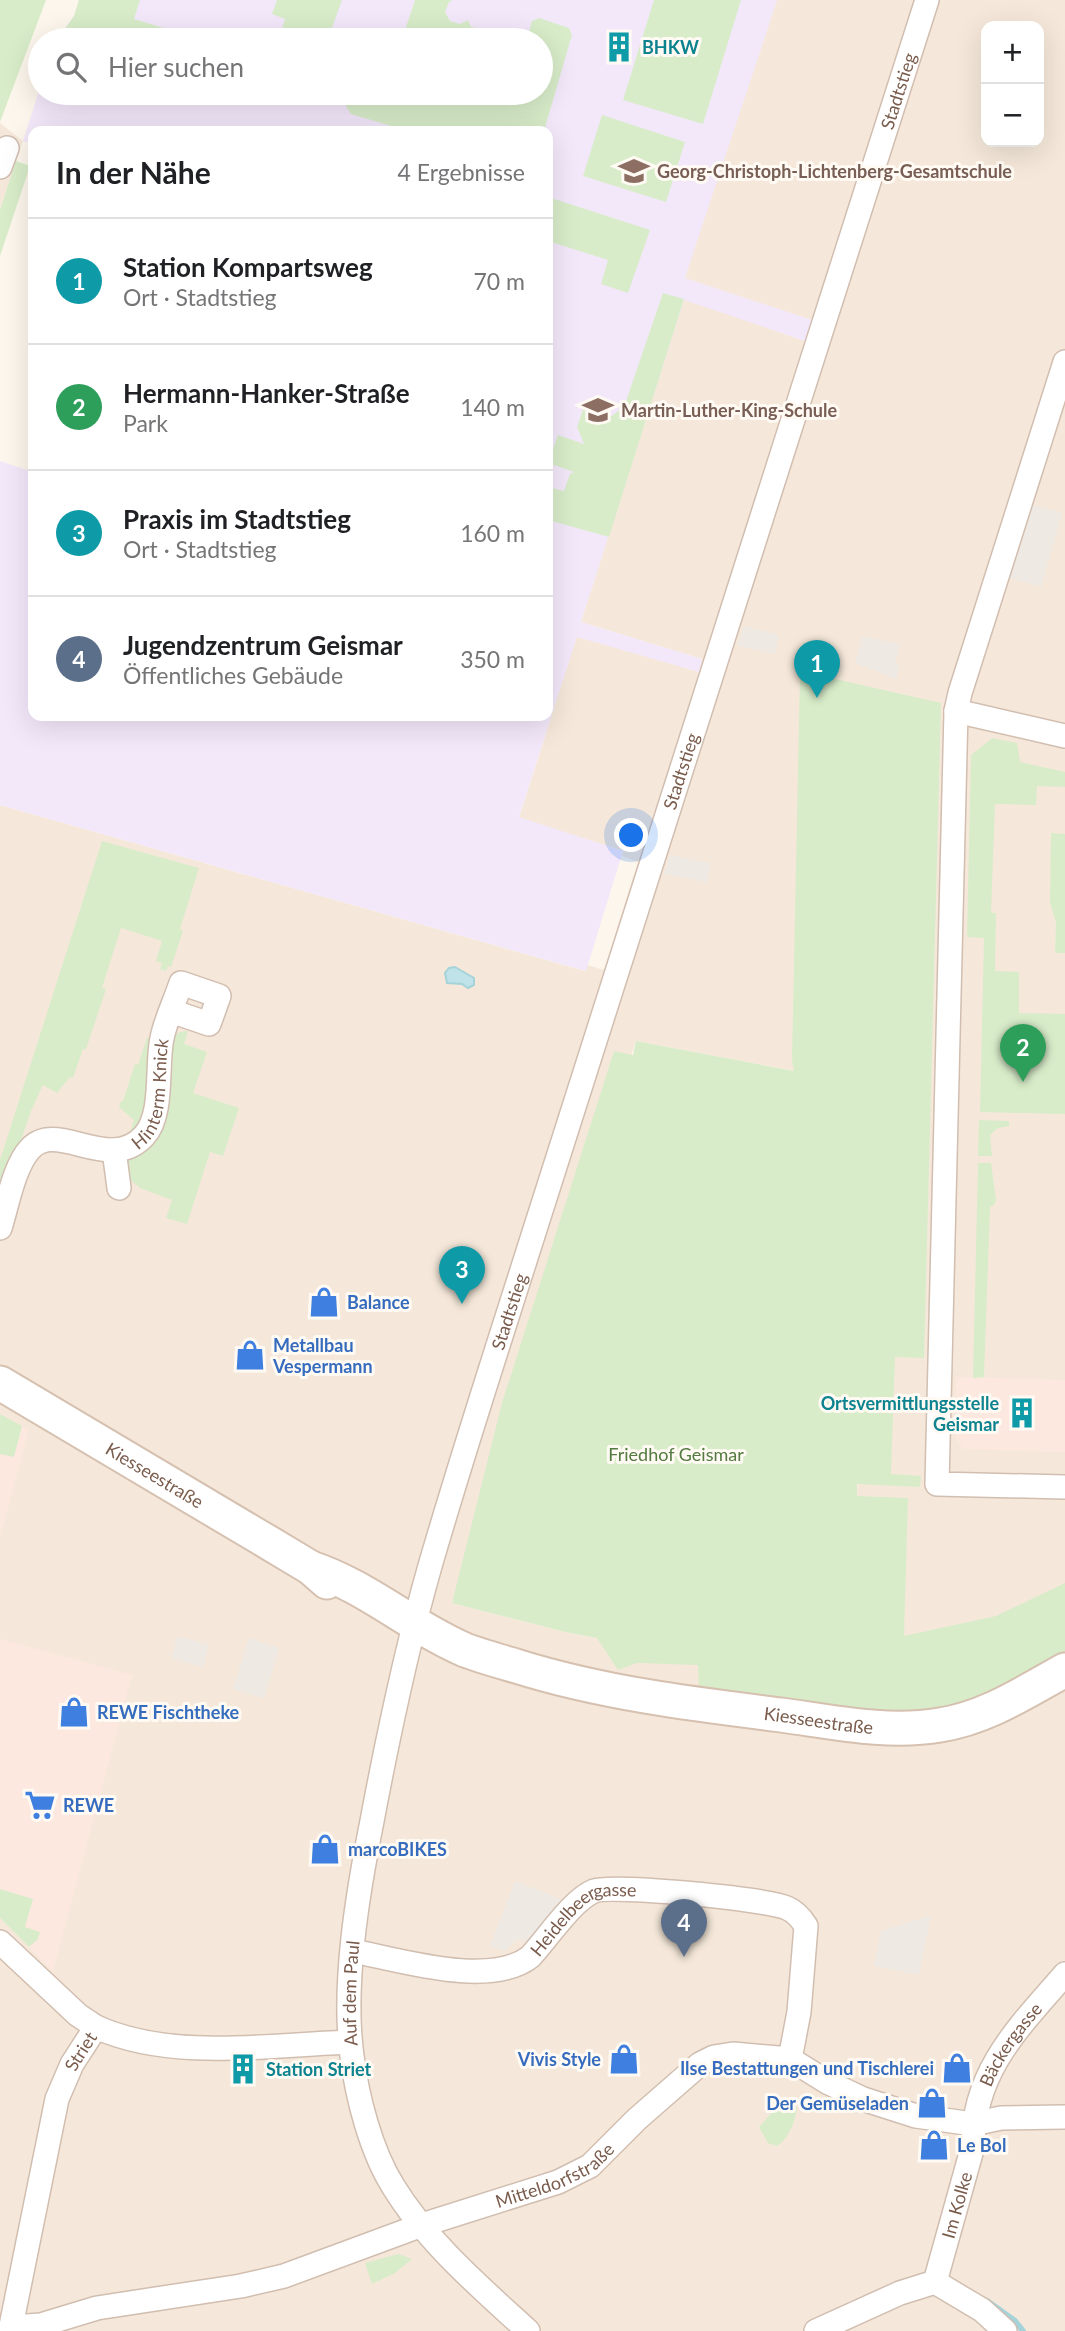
<!DOCTYPE html>
<html lang="de">
<meta charset="utf-8">
<style>
body{margin:0;font-family:Lato,sans-serif;background:#f2f2f2;color:#202124}
.controls{position:absolute;right:21px;top:21px;display:grid;overflow:hidden;border-radius:14px;box-shadow:0 7px 28px #0002}
.controls button{width:63px;height:63px;display:grid;place-items:center;padding:0;border:0;border-bottom:2px solid #e0e0e0;background:#fff;color:#202124;font:35px sans-serif}
.you{position:absolute;left:632px;top:836px;width:24px;height:24px;margin:-18px;border:5px solid #fff;border-radius:50%;background:#1a73e8;box-shadow:0 0 0 10px #1a73e833}
.badge{display:grid;place-items:center;width:46px;height:46px;border-radius:50%;background:#ea580c;color:#fff;font-size:23px;font-weight:700}
.pin{position:absolute;translate:-50% -58px;filter:drop-shadow(0 2px 4px #0008)}
.pin::after{content:'';position:absolute;top:37px;width:24px;height:21px;background:inherit;clip-path:polygon(0 0,100% 0,50% 100%)}
.list{margin:0;padding:0;list-style:none}
h2{display:flex;justify-content:space-between;align-items:center;height:91px;margin:0;padding:0 28px;font-size:30px}
h2 small{font-size:23px;font-weight:400;color:#757577}
.list li{display:grid;grid-template-columns:46px 1fr auto;gap:21px;align-items:center;box-sizing:border-box;height:126px;padding:0 28px;border-top:2px solid #e0e0e0}
.list b{display:block;font-size:26px;white-space:nowrap}
.list p{margin:0;font-size:23px;white-space:nowrap;color:#757577}
.list em{font-size:23px;font-style:normal;color:#757577}
.icon{flex:none;width:38px;height:38px;fill:none;stroke:currentColor;stroke-width:2;stroke-linecap:round;stroke-linejoin:round}
.map{position:relative;flex:none;width:1065px;height:2331px;overflow:hidden}
.search{position:absolute;background:#fff;box-shadow:0 7px 28px #0002;left:28px;top:28px;width:525px;height:77px;display:flex;align-items:center;gap:18px;box-sizing:border-box;padding:0 24px;border-radius:38px;color:#757577;font-size:26px}
.panel{position:absolute;background:#fff;box-shadow:0 7px 28px #0002;left:28px;top:126px;width:525px;height:595px;border-radius:14px}
.map>svg:first-child{display:block}
</style>
<div class="map">
<svg width="1065" height="2331" viewBox="0 0 1065 2331">
<rect width="100%" height="100%" fill="#fdf6ec"/>
<path fill="#f5e8da" fill-rule="evenodd" d="M777,0H1065V2331H0V805L585,971L587,965L604,970L638,862L622,856L623,851L519,818L577,636L699,672L702,659L581,622L684,299L805,341L812,320L684,279ZM986,26H1039V142H986ZM636,1041L795,1071L863,1330L857,1496L597,1638L565,1632L452,1603Z
M0,123L23,141L0,210Z"/>
<path fill="#fde8e0" d="M956,1377L1065,1380V1452L963,1449L955,1437Z
M0,1414L29,1430L0,1537Z
M0,1639L132,1675L53,1971L0,1918Z"/>
<path fill="#efe9e4" d="M1033,505L1062,513L1041,587L1010,578Z
M744,626L779,635L775,654L737,645Z
M863,636L900,644L895,664L900,665L896,679L855,663Z
M670,855L711,863L707,882L664,874Z
M178,1636L209,1645L203,1667L171,1658Z
M249,1638L279,1648L264,1698L233,1689Z
M515,1881L563,1900L530,1942L516,1940L505,1951L490,1946Z
M931,1915L919,1975L874,1966L881,1931Z"/>
<path fill="#f3e8fa" d="M79,0H777L685,278L812,320L805,341L684,300L581,622L702,659L699,672L577,637L519,817L623,851L586,971L0,805V461L33,472V716H548V131H33V144L23,141L40,88V93H541V40H57L74,16Z"/>
<path fill="#d8ecc9" d="M0,0H46L0,122Z
M79,0H140L134,19L177,32L174,40L157,37L156,40H57L74,16Z
M277,0H342L329,36L320,40H279L285,19L272,14Z
M415,0H453L449,2L445,12L450,21L460,24L468,20L471,27L480,29L479,40H408L404,33Z
M654,0H741L703,124L623,100Z
M539,18L569,28L572,35L544,131H408L351,114L340,96L341,93H541V61L545,50L541,40L531,39L528,35L532,21Z
M602,115L685,142L666,202L583,176Z
M16,161L33,167V174L28,172L0,256V210Z
M548,197L650,230L628,293L601,284L608,260L548,241Z
M663,293L684,299L609,537L548,520V487L564,491L570,474L574,472L548,463L558,435L584,444L577,427L583,409L610,417L624,407Z
M800,671L941,703L924,1358L895,1357L891,1474L921,1476L920,1487L857,1484V1496L908,1498L904,1636L996,1616L1065,1583V1658L994,1698L909,1719L699,1692L698,1665L637,1663L618,1670L597,1638L565,1632L452,1603L502,1403L614,1051L633,1055L636,1041L794,1071L792,1060Z
M992,738L1017,743L1020,762L1065,772V787L1037,786L1036,805L995,804L991,913H996L995,971L1019,972V1013L1065,1014V1114L980,1112L984,938L967,937L971,755Z
M1051,833L1065,834V953H1055L1056,922L1050,903Z
M102,841L199,868L180,929L183,931L171,967L168,966L166,971L160,969L162,963L156,961L162,941L121,928L102,988L106,989L86,1049H83L73,1078L70,1077L57,1093L43,1085L31,1111L0,1201V1160Z
M188,1031L184,1044L207,1052L193,1093L239,1108L223,1156L210,1152L187,1224L166,1218L172,1200L140,1188L125,1175L126,1156L139,1148L146,1151C174,1119 170,1095 173,1054L168,1050C172,1037 174,1032 188,1031Z
M147,1038L153,1040L148,1114L133,1136L108,1141L110,1137L116,1139L130,1132L134,1120L119,1107L121,1101H123L135,1064L138,1065Z
M979,1120L1009,1121V1126L998,1128L990,1135L992,1156H978Z
M978,1163H991L996,1200L994,1205L990,1207L984,1377L973,1378Z
M0,1414L22,1426L14,1457L0,1454Z
M0,1889L33,1899L25,1927L40,1932L38,1939L29,1947L0,1918Z
M786,2102L797,2107C795,2122 789,2138 777,2146L768,2143L759,2127L776,2108Z
M398,2254L412,2259L395,2273L372,2284L365,2263Z"/>
<path fill="#bfe3e8" stroke="#a5d3da" stroke-width="2" d="M455,967L474,978V985L468,988L462,984L447,983L445,973L449,968Z"/>
<g fill="none" stroke-linecap="round" stroke-linejoin="round">
<path stroke="#a5d3da" stroke-width="6" d="M987,2301L1015,2321L1023,2331"/>
<g stroke="#d1beb0" stroke-width="26">
<g id="street">
<path d="M0,167L7,148"/>
<path d="M1065,362L960,693L956,711L937,1484L1065,1487"/>
<path d="M956,711L1065,736"/>
<path d="M114,1150L119,1188"/>
<path id="s1" d="M0,1228C7,1206 14,1166 30,1149C57,1119 109,1174 144,1136C164,1115 156,1065 162,1038C166,1019 175,1001 181,983L219,996L209,1024L171,1011"/>
<path d="M0,1942L78,2015L96,2027"/>
<path id="s2" d="M353,1951C400,1960 490,1988 530,1957C547,1939 572,1900 594,1891C612,1884 767,1899 787,1908C796,1912 801,1918 806,1926L799,2012L790,2059"/>
<path id="s3" d="M935,2282L973,2146C973,2071 1019,2027 1065,1974"/>
<path id="s4" d="M12,2327L41,2325L97,2308L241,2286L284,2276L422,2225L558,2182L590,2166L637,2119L700,2064L714,2057L733,2054L790,2059L827,2082L863,2099L916,2116L973,2124L1001,2118L1065,2117"/>
<path id="s5" d="M10,2331L57,2099L72,2064L96,2027C171,2061 270,2045 350,2042"/>
<path id="s6" d="M528,2331C480,2287 427,2242 393,2186C371,2151 357,2097 352,2056C342,1985 358,1891 372,1821C388,1736 406,1650 430,1566C461,1459 496,1352 530,1245C661,830 795,415 927,0"/>
<path d="M816,2331L900,2293L935,2282L982,2310L1005,2331"/>
</g>
</g>
<g stroke="#d6c0b0" stroke-width="37">
<g id="secondary">
<path id="s7" d="M0,1383L271,1544L311,1568L327,1582"/>
<path id="s8" d="M311,1568C366,1586 411,1627 465,1650C481,1656 499,1661 516,1666C602,1693 692,1704 781,1715C833,1722 888,1734 940,1725C986,1718 1025,1692 1065,1670"/>
</g>
</g>
<use href="#street" stroke="#fff" stroke-width="23"/>
<use href="#secondary" stroke="#fff" stroke-width="33"/>
</g>
<defs>
<g id="building-bare" transform="scale(2.415)"><path d="M-4-6H4V6H1V3H-1V6H-4ZM-2.5-4.3h1.7v1.8h-1.7ZM.8-4.3h1.7v1.8H.8ZM-2.5-1h1.7V.8h-1.7ZM.8-1h1.7V.8H.8Z" fill="#0f9aa8" stroke="#fffaf3" stroke-width="2.5" paint-order="stroke"/></g>
<g id="school-bare" transform="scale(2.415)"><path d="M0-5L7-2L0 1L-7-2ZM-4 1L0 2.5L4 1V4Q0 6-4 4Z" fill="#8d6e63" stroke="#fffaf3" stroke-width="2.5" paint-order="stroke"/></g>
<g id="shop-bare" transform="scale(2.415)"><path d="M-5-2.5h2.3a2.7 3.5 0 0 1 5.4 0H5L5.5 6h-11ZM-1.5-2.5h3a1.5 2.3 0 0 0-3 0Z" fill="#3f7fe0" stroke="#fffaf3" stroke-width="2.5" paint-order="stroke"/></g>
<g id="supermarket-bare" transform="scale(2.415)"><path d="M-6-5.5h2.5l.6 2H6L4.5 2H-2.5L-4.4-4H-6ZM-1.5 3.2a1.3 1.3 0 1 0 .1 0ZM3 3.2a1.3 1.3 0 1 0 .1 0Z" fill="#3f7fe0" stroke="#fffaf3" stroke-width="2.5" paint-order="stroke"/></g>
</defs>
<g fill-rule="evenodd">
<use href="#building-bare" x="619" y="47"/>
<use href="#school-bare" x="634" y="171"/>
<use href="#school-bare" x="598" y="410"/>
<use href="#shop-bare" x="324" y="1302"/>
<use href="#shop-bare" x="250" y="1355"/>
<use href="#building-bare" x="1022" y="1413"/>
<use href="#shop-bare" x="74" y="1712"/>
<use href="#supermarket-bare" x="40" y="1805"/>
<use href="#shop-bare" x="325" y="1849"/>
<use href="#shop-bare" x="624" y="2059"/>
<use href="#shop-bare" x="957" y="2068"/>
<use href="#building-bare" x="243" y="2069"/>
<use href="#shop-bare" x="932" y="2103"/>
<use href="#shop-bare" x="934" y="2145"/>
</g>
<g text-anchor="middle" dominant-baseline="central" stroke-width="6" stroke-linejoin="round" paint-order="stroke">
<g font-size="18" font-weight="bold" fill="#0d838f" stroke="#fffaf3" text-anchor="start">
<text x="642" y="47">BHKW</text>
<text x="999" y="1403" text-anchor="end">Ortsvermittlungsstelle<tspan x="999" dy="21">Geismar</tspan></text>
<text x="266" y="2069">Station Striet</text>
</g>
<g font-size="18" fill="#7a5c4d" stroke="#fffaf3">
<text stroke="none"><textPath href="#s6" startOffset="2382">Stadtstieg</textPath></text>
<text stroke="none"><textPath href="#s6" startOffset="1668">Stadtstieg</textPath></text>
<text stroke="none"><textPath href="#s1" startOffset="250">Hinterm Knick</textPath></text>
<text stroke="none"><textPath href="#s6" startOffset="1101">Stadtstieg</textPath></text>
<text stroke="none"><textPath href="#s7" startOffset="180">Kiesseestraße</textPath></text>
<text stroke="none"><textPath href="#s8" startOffset="536">Kiesseestraße</textPath></text>
<text stroke="none"><textPath href="#s2" startOffset="252">Heidelbeergasse</textPath></text>
<text stroke="none"><textPath href="#s6" startOffset="399">Auf dem Paul</textPath></text>
<text stroke="none"><textPath href="#s3" startOffset="252">Bäckergasse</textPath></text>
<text stroke="none"><textPath href="#s5" startOffset="290">Striet</textPath></text>
<text stroke="none"><textPath href="#s4" startOffset="567">Mitteldorfstraße</textPath></text>
<text stroke="none"><textPath href="#s3" startOffset="80">Im Kolke</textPath></text>
</g>
<g font-size="18" font-weight="bold" fill="#785e54" stroke="#fffaf3" text-anchor="start">
<text x="657" y="171">Georg-Christoph-Lichtenberg-Gesamtschule</text>
<text x="621" y="410">Martin-Luther-King-Schule</text>
</g>
<g font-size="18" font-weight="bold" fill="#366cbe" stroke="#fffaf3" text-anchor="start">
<text x="347" y="1302">Balance</text>
<text x="273" y="1345">Metallbau<tspan x="273" dy="21">Vespermann</tspan></text>
<text x="97" y="1712">REWE Fischtheke</text>
<text x="63" y="1805">REWE</text>
<text x="348" y="1849">marcoBIKES</text>
<text x="601" y="2059" text-anchor="end">Vivis Style</text>
<text x="934" y="2068" text-anchor="end">Ilse Bestattungen und Tischlerei</text>
<text x="909" y="2103" text-anchor="end">Der Gemüseladen</text>
<text x="957" y="2145">Le Bol</text>
</g>
<g font-size="18" fill="#537a41" stroke="#fffaf3">
<text x="676" y="1454">Friedhof Geismar</text>
</g>
</g>
</svg>
<div class="controls">
<button>+</button>
<button>−</button>
</div>
<div class="you"></div>
<div class="pin badge" style="left:817px;top:698px;background:#0f9aa8">1</div>
<div class="pin badge" style="left:1023px;top:1082px;background:#2e9e5b">2</div>
<div class="pin badge" style="left:462px;top:1304px;background:#0f9aa8">3</div>
<div class="pin badge" style="left:684px;top:1957px;background:#5c6f8a">4</div>
<div class="search"><svg class="icon" aria-label="search" viewBox="0 0 24 24"><circle cx="10" cy="10" r="6"/><path d="M15 15l6 6"/></svg>Hier suchen</div>
<section class="panel">
<h2>In der Nähe<small>4 Ergebnisse</small></h2>
<ul class="list">
<li><span class="badge" style="background:#0f9aa8">1</span><div><b>Station Kompartsweg</b><p>Ort · Stadtstieg</p></div><em>70 m</em></li>
<li><span class="badge" style="background:#2e9e5b">2</span><div><b>Hermann-Hanker-Straße</b><p>Park</p></div><em>140 m</em></li>
<li><span class="badge" style="background:#0f9aa8">3</span><div><b>Praxis im Stadtstieg</b><p>Ort · Stadtstieg</p></div><em>160 m</em></li>
<li><span class="badge" style="background:#5c6f8a">4</span><div><b>Jugendzentrum Geismar</b><p>Öffentliches Gebäude</p></div><em>350 m</em></li>
</ul>
</section>
</div>
